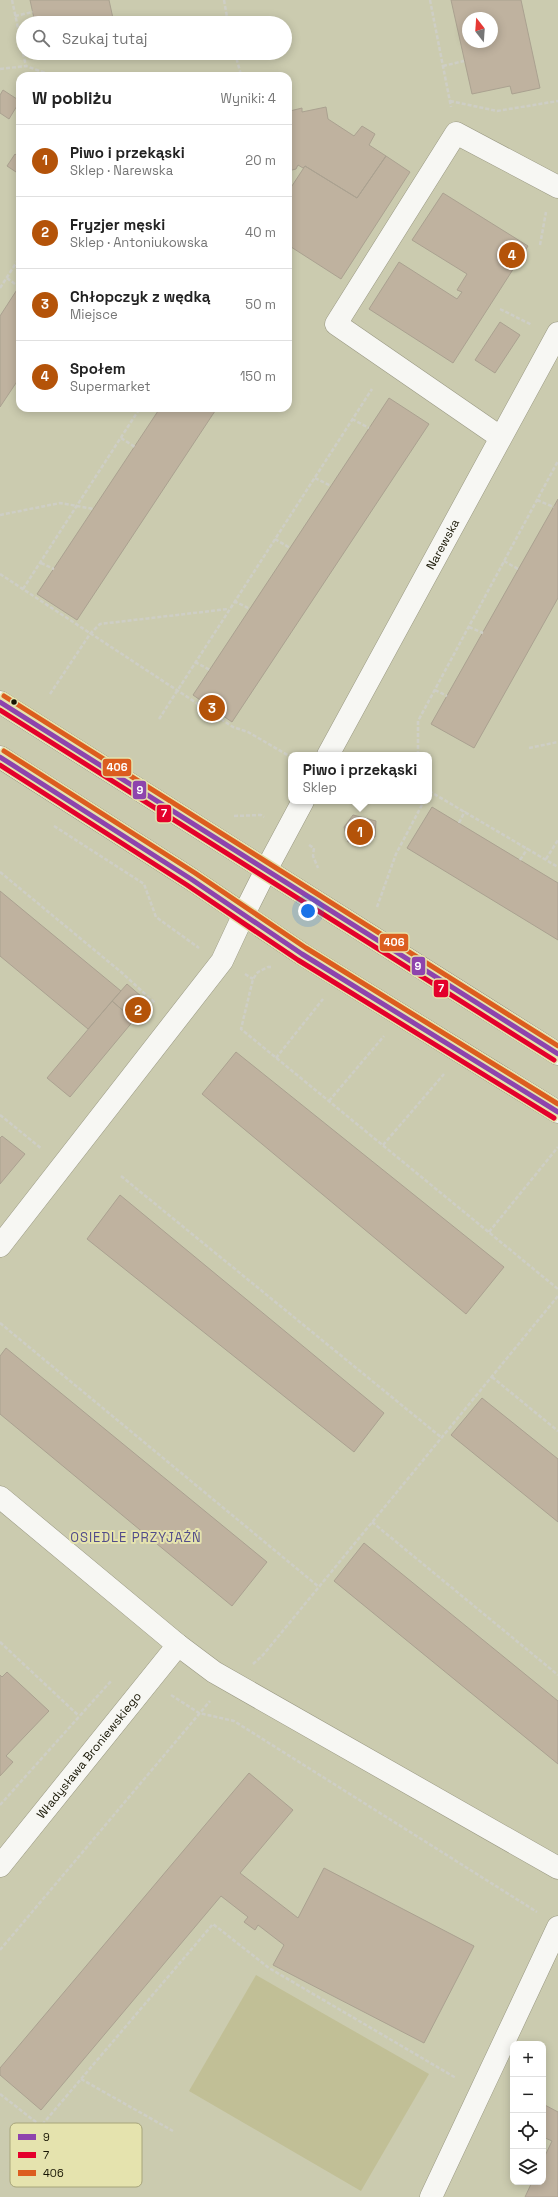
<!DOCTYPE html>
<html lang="pl">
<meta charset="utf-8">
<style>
body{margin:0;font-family:"Space Grotesk",sans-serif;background:#f2f2f2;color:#222}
.controls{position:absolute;right:12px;bottom:12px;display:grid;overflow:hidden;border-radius:8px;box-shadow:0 2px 10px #0003}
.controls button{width:36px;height:36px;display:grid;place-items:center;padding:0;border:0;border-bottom:1px solid #e0e0e0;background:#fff;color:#222;font:20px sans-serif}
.compass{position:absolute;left:462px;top:12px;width:36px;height:36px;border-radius:50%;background:#fff;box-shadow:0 2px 10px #0003;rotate:343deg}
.you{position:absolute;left:308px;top:911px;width:14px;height:14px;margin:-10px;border:3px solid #fff;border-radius:50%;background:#1a73e8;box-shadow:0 0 0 6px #1a73e833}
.badge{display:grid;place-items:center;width:26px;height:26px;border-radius:50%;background:#b45309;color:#fff;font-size:13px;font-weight:700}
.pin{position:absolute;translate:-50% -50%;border:2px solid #fff;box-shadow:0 1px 4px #0006}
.popup{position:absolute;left:288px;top:752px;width:144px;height:52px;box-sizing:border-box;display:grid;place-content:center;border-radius:8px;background:#fff;filter:drop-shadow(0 1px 3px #0005);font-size:13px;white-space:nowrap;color:#767676}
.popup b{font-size:15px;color:#222}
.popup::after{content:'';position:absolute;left:50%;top:100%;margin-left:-8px;border:8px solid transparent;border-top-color:#fff}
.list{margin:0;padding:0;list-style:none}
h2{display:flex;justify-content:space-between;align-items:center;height:52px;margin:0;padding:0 16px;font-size:17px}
h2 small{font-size:13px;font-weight:400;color:#767676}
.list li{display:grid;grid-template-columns:26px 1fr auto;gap:12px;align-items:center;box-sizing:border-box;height:72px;padding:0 16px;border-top:1px solid #e0e0e0}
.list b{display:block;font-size:15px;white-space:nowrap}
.list p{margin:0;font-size:13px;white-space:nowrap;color:#767676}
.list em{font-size:13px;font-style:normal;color:#767676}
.icon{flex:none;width:22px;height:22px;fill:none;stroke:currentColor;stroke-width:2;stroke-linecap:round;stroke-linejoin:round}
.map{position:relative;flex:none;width:558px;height:2197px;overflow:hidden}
.search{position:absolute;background:#fff;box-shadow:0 2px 10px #0003;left:16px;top:16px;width:276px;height:44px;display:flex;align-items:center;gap:10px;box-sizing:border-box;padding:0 14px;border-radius:22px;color:#767676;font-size:15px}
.panel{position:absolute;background:#fff;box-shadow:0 2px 10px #0003;left:16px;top:72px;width:276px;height:340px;border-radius:12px}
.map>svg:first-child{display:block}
</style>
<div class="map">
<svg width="558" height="2197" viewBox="0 0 558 2197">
<rect width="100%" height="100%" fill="#cbcbaf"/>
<path fill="#c1bf96" d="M256,1975L429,2074L361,2191L189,2091Z"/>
<path fill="#bfb29f" stroke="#aaa190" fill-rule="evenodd" d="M30,0H109L114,23H35Z
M451,0H521L540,88L512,94L510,86L472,94ZM468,18H492V42H468Z
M3,90L20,101L9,119L0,113V95Z
M288,102L290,111L302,108V112L326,107L328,119L354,136L362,126L375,134L369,145L386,156L357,198L305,166L303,168L298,165L296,169L288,171Z
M15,154L20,158L19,174L7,166Z
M386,156L410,172L341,279L288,245V192L305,166L357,198Z
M443,193L528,246L453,363L369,309L399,262L457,299L462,292L457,290L467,274L412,240Z
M20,285V377L0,407V316Z
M500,322L520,335L495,373L475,360Z
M389,398L429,424L232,722L193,695Z
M160,408H217L77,620L37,594Z
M558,499V598L474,748L431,724Z
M432,807L558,883V940L407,848Z
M353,815L376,821L375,837L348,842L344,827Z
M0,891L121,991L88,1029L0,956Z
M127,984L149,1003L134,1020L112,1001Z
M112,1001L134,1020L70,1097L47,1078Z
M236,1052L504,1267L466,1314L202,1094Z
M2,1136L25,1154L0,1184V1138Z
M120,1195L384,1413L354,1452L87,1239Z
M6,1348L267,1562L232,1606L0,1414V1356Z
M482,1398L558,1459V1522L451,1435Z
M364,1543L558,1701V1764L334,1581Z
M7,1672L49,1711L6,1756L13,1762L0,1776V1675L2,1677Z
M249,1773L293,1810L240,1873L298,1918L324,1868L474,1946L424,2043L273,1965L284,1945L258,1925L255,1930L244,1922L248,1917L221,1896L41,2110L0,2075V2068Z
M543,2104L558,2112V2197H525L532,2182H543V2160L552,2141L543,2137Z"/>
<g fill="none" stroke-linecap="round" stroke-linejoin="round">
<g stroke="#999882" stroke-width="23">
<g id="minor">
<path d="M500,437L336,324L456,133L558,187"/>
<path id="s1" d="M328,755L558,333"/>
<path d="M266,870L303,801"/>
<path d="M0,1246L222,961L243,916"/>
<path d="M0,1497L178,1645L214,1672L558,1868"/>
<path id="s2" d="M0,1866L178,1645"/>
<path d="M431,2197L558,1927"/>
</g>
</g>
<g stroke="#999882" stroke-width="23">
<path id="major" d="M0,702L558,1054
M0,757L191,879L302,954L558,1112
M243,916L266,870"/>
</g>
<path stroke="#cecec5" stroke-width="2.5" stroke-dasharray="4 2" stroke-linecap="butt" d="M12,0L23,51
M224,0L228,23
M430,0L451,107
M15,16L33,12
M23,53L26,66
M235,53L241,75
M443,66L464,61
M0,69L26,66L48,74
M450,101L497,111L558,101
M540,245L546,212
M7,278L19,287
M0,288L20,257
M500,309L532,325
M352,419L369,428
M121,438L135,447
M315,478L331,486
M537,500L554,507
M0,515L60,503L94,509
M275,539L290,548
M504,561L518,569
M41,563L54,569
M0,574L233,727L248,732L291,757
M23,589L140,408
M234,601L250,609
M469,627L483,633
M195,662L210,670
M435,690L447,696
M50,694L90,634L100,624L228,609
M159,719L372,389
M529,748L558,742
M418,755V721L558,461
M429,791L558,867
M234,816L261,815L264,817
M459,823L465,811
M54,826L144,884L156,917L199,948
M309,845L314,848L313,856L318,868
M546,859L558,840
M520,860L528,848
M0,872L121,972L155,1003
M377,907L396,854L424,801
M271,967H268L258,972L253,979L241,1029L558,1289
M245,974L253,979
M276,1058L323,999
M329,1101L384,1036
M0,1115L42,1149
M383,1145L444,1074
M121,1176L442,1438
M489,1232L558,1147
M0,1323L319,1587
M492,1377L558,1431
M372,1522L558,1675
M0,1642L79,1716
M253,1664L263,1655L558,1296
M171,1695L199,1713L234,1721L537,1912
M0,1805L111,1681
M0,1950L210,1701
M81,2079L173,2131
M0,2094L41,2126L213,1924L269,1968L456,2078"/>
<use href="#minor" stroke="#f7f7f3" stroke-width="22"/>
<use href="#major" stroke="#f7f7f3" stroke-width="22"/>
<g stroke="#e5e3ae" stroke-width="8">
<path id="bus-1" d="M0,702L558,1054
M0,757L191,879L302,954L558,1112"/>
</g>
<g stroke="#e5e3ae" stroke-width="8">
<path id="bus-2" d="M0,710L554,1060
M0,765L187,885L298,960L554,1118"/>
</g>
<g stroke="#e5e3ae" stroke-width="8">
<path id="bus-3" d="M4,696L558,1046
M4,751L195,873L306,948L558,1104"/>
</g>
<use href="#bus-1" stroke="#8e44ad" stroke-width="5"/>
<use href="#bus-2" stroke="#e4002b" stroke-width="5"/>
<use href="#bus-3" stroke="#dc5d1f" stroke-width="5"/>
</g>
<circle fill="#171503" stroke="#e5e3ae" stroke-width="1.5" cx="14" cy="702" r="3.5"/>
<g text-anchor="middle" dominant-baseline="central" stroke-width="4" stroke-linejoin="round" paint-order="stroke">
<g font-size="12" fill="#171503" stroke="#e5e3ae">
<text stroke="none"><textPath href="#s1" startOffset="240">Narewska</textPath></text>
<text stroke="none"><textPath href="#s2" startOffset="142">Władysława Broniewskiego</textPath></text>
</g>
<g font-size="13" letter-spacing="1" fill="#514b8a" stroke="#e5e3ae">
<text x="136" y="1537">OSIEDLE PRZYJAŹŃ</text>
</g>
</g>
<rect x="10" y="2123" width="132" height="64" rx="6" fill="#e5e3ae" stroke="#a7a57b" stroke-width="1"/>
<rect x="18" y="2134" width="18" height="6" fill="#8e44ad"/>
<rect x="18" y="2152" width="18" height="6" fill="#e4002b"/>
<rect x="18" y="2170" width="18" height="6" fill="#dc5d1f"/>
<g font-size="11" fill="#171503">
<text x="43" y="2141">9</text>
<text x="43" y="2159">7</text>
<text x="43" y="2177">406</text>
</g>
<g stroke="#e5e3ae" stroke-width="1.5">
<rect x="102" y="758" width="30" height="19" rx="4" fill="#dc5d1f"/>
<rect x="132" y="780" width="15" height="20" rx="4" fill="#8e44ad"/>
<rect x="156" y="804" width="16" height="19" rx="4" fill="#e4002b"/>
<rect x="379" y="933" width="30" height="19" rx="4" fill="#dc5d1f"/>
<rect x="411" y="956" width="15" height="20" rx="4" fill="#8e44ad"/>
<rect x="433" y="979" width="16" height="19" rx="4" fill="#e4002b"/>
</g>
<g font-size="11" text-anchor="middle" font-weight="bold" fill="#fff">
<text x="117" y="771">406</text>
<text x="140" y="794">9</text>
<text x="164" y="817">7</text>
<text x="394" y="946">406</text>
<text x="418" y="970">9</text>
<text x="441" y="992">7</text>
</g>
</svg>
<div class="controls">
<button>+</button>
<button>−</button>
<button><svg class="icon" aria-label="locate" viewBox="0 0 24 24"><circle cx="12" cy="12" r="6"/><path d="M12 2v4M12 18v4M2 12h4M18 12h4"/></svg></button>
<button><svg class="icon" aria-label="layers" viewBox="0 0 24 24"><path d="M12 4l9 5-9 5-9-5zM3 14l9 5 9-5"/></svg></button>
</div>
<svg class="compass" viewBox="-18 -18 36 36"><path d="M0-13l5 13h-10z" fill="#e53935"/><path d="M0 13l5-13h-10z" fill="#767676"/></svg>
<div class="you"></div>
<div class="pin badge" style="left:360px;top:832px">1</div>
<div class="popup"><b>Piwo i przekąski</b>Sklep</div>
<div class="pin badge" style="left:138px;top:1010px">2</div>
<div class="pin badge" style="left:212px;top:708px">3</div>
<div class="pin badge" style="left:512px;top:255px">4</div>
<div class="search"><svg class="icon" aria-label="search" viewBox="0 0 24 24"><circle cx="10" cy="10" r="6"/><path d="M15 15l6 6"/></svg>Szukaj tutaj</div>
<section class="panel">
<h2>W pobliżu<small>Wyniki: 4</small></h2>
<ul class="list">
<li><span class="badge">1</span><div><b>Piwo i przekąski</b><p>Sklep · Narewska</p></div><em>20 m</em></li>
<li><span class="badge">2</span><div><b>Fryzjer męski</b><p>Sklep · Antoniukowska</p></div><em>40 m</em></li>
<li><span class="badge">3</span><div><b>Chłopczyk z wędką</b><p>Miejsce</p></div><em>50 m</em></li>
<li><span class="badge">4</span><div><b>Społem</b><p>Supermarket</p></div><em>150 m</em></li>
</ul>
</section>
</div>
